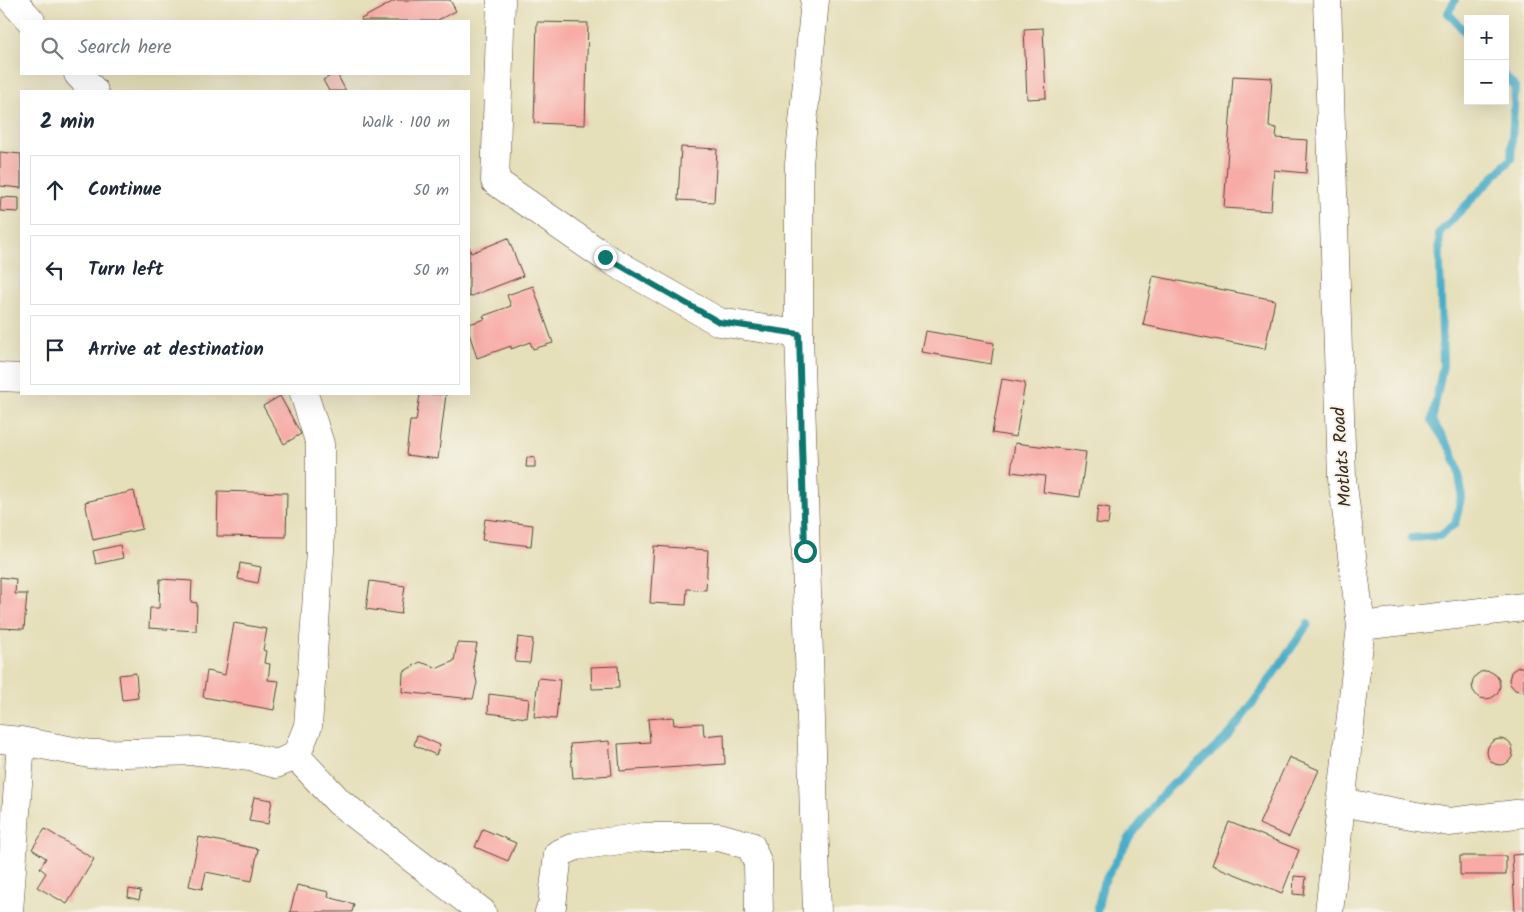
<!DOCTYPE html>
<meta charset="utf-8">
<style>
body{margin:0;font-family:Kalam,sans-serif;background:#f2f2f3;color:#1f2937}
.controls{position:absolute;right:15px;top:15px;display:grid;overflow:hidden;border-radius:0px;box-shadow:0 5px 20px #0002}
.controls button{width:45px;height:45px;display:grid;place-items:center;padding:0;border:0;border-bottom:1px solid #e0e1e3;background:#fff;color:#1f2937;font:25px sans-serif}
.stop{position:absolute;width:15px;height:15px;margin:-11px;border:4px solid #0f766e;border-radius:50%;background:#fff}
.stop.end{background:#0f766e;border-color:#fff;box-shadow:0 1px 5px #0008}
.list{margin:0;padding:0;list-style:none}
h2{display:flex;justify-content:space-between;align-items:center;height:65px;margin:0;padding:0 20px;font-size:21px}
h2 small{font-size:16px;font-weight:400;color:#747a83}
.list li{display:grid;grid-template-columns:32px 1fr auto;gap:15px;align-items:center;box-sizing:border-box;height:70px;margin:0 10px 10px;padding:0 10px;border:1px solid #e0e1e3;border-radius:0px}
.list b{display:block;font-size:19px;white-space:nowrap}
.list em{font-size:16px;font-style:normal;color:#747a83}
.icon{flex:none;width:28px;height:28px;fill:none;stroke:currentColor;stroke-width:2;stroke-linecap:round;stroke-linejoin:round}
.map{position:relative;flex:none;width:1524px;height:912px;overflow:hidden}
.search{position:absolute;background:#fff;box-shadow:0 5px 20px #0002;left:20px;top:20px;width:450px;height:55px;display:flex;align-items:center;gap:12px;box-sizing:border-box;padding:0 18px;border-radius:0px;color:#747a83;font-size:19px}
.panel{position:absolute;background:#fff;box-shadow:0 5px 20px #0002;left:20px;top:90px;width:450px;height:305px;border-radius:0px}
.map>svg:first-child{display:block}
</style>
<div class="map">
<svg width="1524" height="912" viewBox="0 0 1524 912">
<rect width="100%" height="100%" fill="#f7f3e8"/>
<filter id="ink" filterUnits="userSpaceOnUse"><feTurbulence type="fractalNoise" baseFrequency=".02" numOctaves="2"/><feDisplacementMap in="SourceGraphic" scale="10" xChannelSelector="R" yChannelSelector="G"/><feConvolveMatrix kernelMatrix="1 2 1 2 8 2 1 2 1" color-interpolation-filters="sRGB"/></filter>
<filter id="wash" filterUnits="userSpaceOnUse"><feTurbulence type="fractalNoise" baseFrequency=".0096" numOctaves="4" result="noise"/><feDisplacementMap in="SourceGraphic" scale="20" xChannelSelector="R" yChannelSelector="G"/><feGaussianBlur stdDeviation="1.12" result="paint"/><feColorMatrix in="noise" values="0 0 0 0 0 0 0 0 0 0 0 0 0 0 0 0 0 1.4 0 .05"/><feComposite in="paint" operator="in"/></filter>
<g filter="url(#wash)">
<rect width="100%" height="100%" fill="#e5dfba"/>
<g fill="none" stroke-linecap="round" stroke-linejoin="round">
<path stroke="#49adc8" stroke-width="8" d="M1455,0L1448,13L1468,35
M1411,538L1440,536L1455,524L1462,493L1458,469L1451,450L1432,421L1443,365L1439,233L1511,159L1515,87L1505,76
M1097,912L1103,884L1130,837L1144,819L1158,799L1173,784L1210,753L1230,734L1263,689L1308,624"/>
</g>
<g id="blocks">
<path fill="#f8aaa6" d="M396,0H450L456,11L436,21H362L361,19Z
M537,22L588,23L585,125L534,123Z
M1043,28L1046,98L1027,99L1024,29Z
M334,74H337L346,91H329L323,80Z
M1233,76L1272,78L1269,127L1277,128L1276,138L1308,140L1306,173L1274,170L1271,211L1224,208Z
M681,147L717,149L714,202L678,200Z
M0,152L21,154V188L0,186Z
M1,197L19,198V212L0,211Z
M508,238L523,276L469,297V246L471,253Z
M1153,276L1275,300L1265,349L1143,325Z
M533,286L553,343L533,349L530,342L511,349V346L477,358L469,333V324L485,319L483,316L511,306L507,295Z
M926,331L994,343L991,364L922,352Z
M1002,379L1025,383L1016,437L992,433Z
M420,394H446L438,459L406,455L410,421H416Z
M280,396L301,434L284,444L263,406Z
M1015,443L1086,452L1080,497L1043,492L1045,476L1011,472Z
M527,457L535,458V467H526Z
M134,491L142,529L93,540L85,502Z
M218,491L287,493L286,537L217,536Z
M1098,506L1110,508L1108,524L1096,523Z
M485,519L533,525L531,546L482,540Z
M120,545L123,558L96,564L93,551Z
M654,546L708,550L706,590L687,589L686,605L650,603Z
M240,563L261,567L258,583L238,579Z
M0,577L16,579L15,594H27L24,629L0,628Z
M160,579L192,581L191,602L197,603L196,631L149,628L150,608H159Z
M370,581L405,586L401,614L366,609Z
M234,623L267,629L263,650L266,651L264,663L270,664L268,680L279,681L274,710L203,697L207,671L225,675Z
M518,637L533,639L530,663L515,662Z
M457,643L477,644L473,664L477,683L473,699L402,692L403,672L420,662L438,668L454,661Z
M618,666L619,688L592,689L591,667Z
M1518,667H1524V692L1515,690L1510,684L1509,680L1511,672Z
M1472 685a14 14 0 1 1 28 0a14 14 0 1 1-28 0Z
M136,673L138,698L122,700L119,675Z
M538,678L560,680L556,719L534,717Z
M489,694L529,699L527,718L488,713Z
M673,717L674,725L703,723L704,736L724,734L725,764L620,771L618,744L650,742L648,719Z
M417,735L440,745L436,755L414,745Z
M1487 752a13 13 0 1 1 26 0a13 13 0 1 1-26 0Z
M609,741L612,775L573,778L570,744Z
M1289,757L1319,770L1289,837L1259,824Z
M254,797L272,800L268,824L249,821Z
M1229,822L1299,850L1282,893L1212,865Z
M45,829L94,859L67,904L37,887L46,873L40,868L46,858L32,849Z
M483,829L516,843L508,861L475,847Z
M199,837L258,849L252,881L206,872L202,889L189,886Z
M1524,854V912H1515L1512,855Z
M1460,856H1506V875H1460Z
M1294,876L1306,877L1304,895L1293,894Z
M297,885L329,892L328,897L354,904L352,912H290Z
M129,889L141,891L139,900L128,897Z"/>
</g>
</g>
<g filter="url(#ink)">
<use href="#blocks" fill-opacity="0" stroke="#544535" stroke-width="1"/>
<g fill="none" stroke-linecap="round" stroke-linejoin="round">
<g stroke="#544535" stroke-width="29">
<path id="minor" d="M12,0L31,21
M501,0L495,181L605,257L719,322L799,334
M1327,0L1342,478L1361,626L1329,912
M78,74L94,91
M0,377L21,378
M1361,626L1524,607
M0,739L21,741L90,754L198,751L250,757L276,764L296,756L308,726L320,551V444L304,394
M296,756L339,802L482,912
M1341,802L1449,822L1524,813
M9,912L21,741
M549,912L552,906L558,854L576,846L644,837H719L751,846L758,864L759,912"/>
</g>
<g stroke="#544535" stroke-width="29">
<path id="major" d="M815,0L799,164V334L817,912"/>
</g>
<use href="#minor" stroke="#fff" stroke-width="28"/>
<use href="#major" stroke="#fff" stroke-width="28"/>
</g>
</g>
<g fill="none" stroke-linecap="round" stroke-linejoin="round" filter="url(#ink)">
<path stroke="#0f766e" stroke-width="6" d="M605,257L719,322L799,334L805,551"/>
</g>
<g text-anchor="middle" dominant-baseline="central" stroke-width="4" stroke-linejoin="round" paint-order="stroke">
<g font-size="18" fill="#3b2a1e" stroke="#f7f3e8">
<text transform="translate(1343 457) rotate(-94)">Motlats Road</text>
</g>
</g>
</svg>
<div class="controls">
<button>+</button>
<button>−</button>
</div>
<div class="stop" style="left:805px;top:551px"></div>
<div class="stop end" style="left:605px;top:257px"></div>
<div class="search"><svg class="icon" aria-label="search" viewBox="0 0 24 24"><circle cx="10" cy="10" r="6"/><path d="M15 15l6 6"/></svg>Search here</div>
<section class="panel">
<h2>2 min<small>Walk · 100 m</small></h2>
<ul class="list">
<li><svg class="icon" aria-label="ahead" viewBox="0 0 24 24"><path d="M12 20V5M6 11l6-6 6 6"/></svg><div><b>Continue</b></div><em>50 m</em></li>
<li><svg class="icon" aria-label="left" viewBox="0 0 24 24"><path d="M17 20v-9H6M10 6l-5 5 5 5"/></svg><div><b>Turn left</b></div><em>50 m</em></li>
<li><svg class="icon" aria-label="arrive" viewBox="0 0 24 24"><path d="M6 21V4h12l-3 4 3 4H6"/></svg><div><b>Arrive at destination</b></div></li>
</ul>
</section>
</div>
